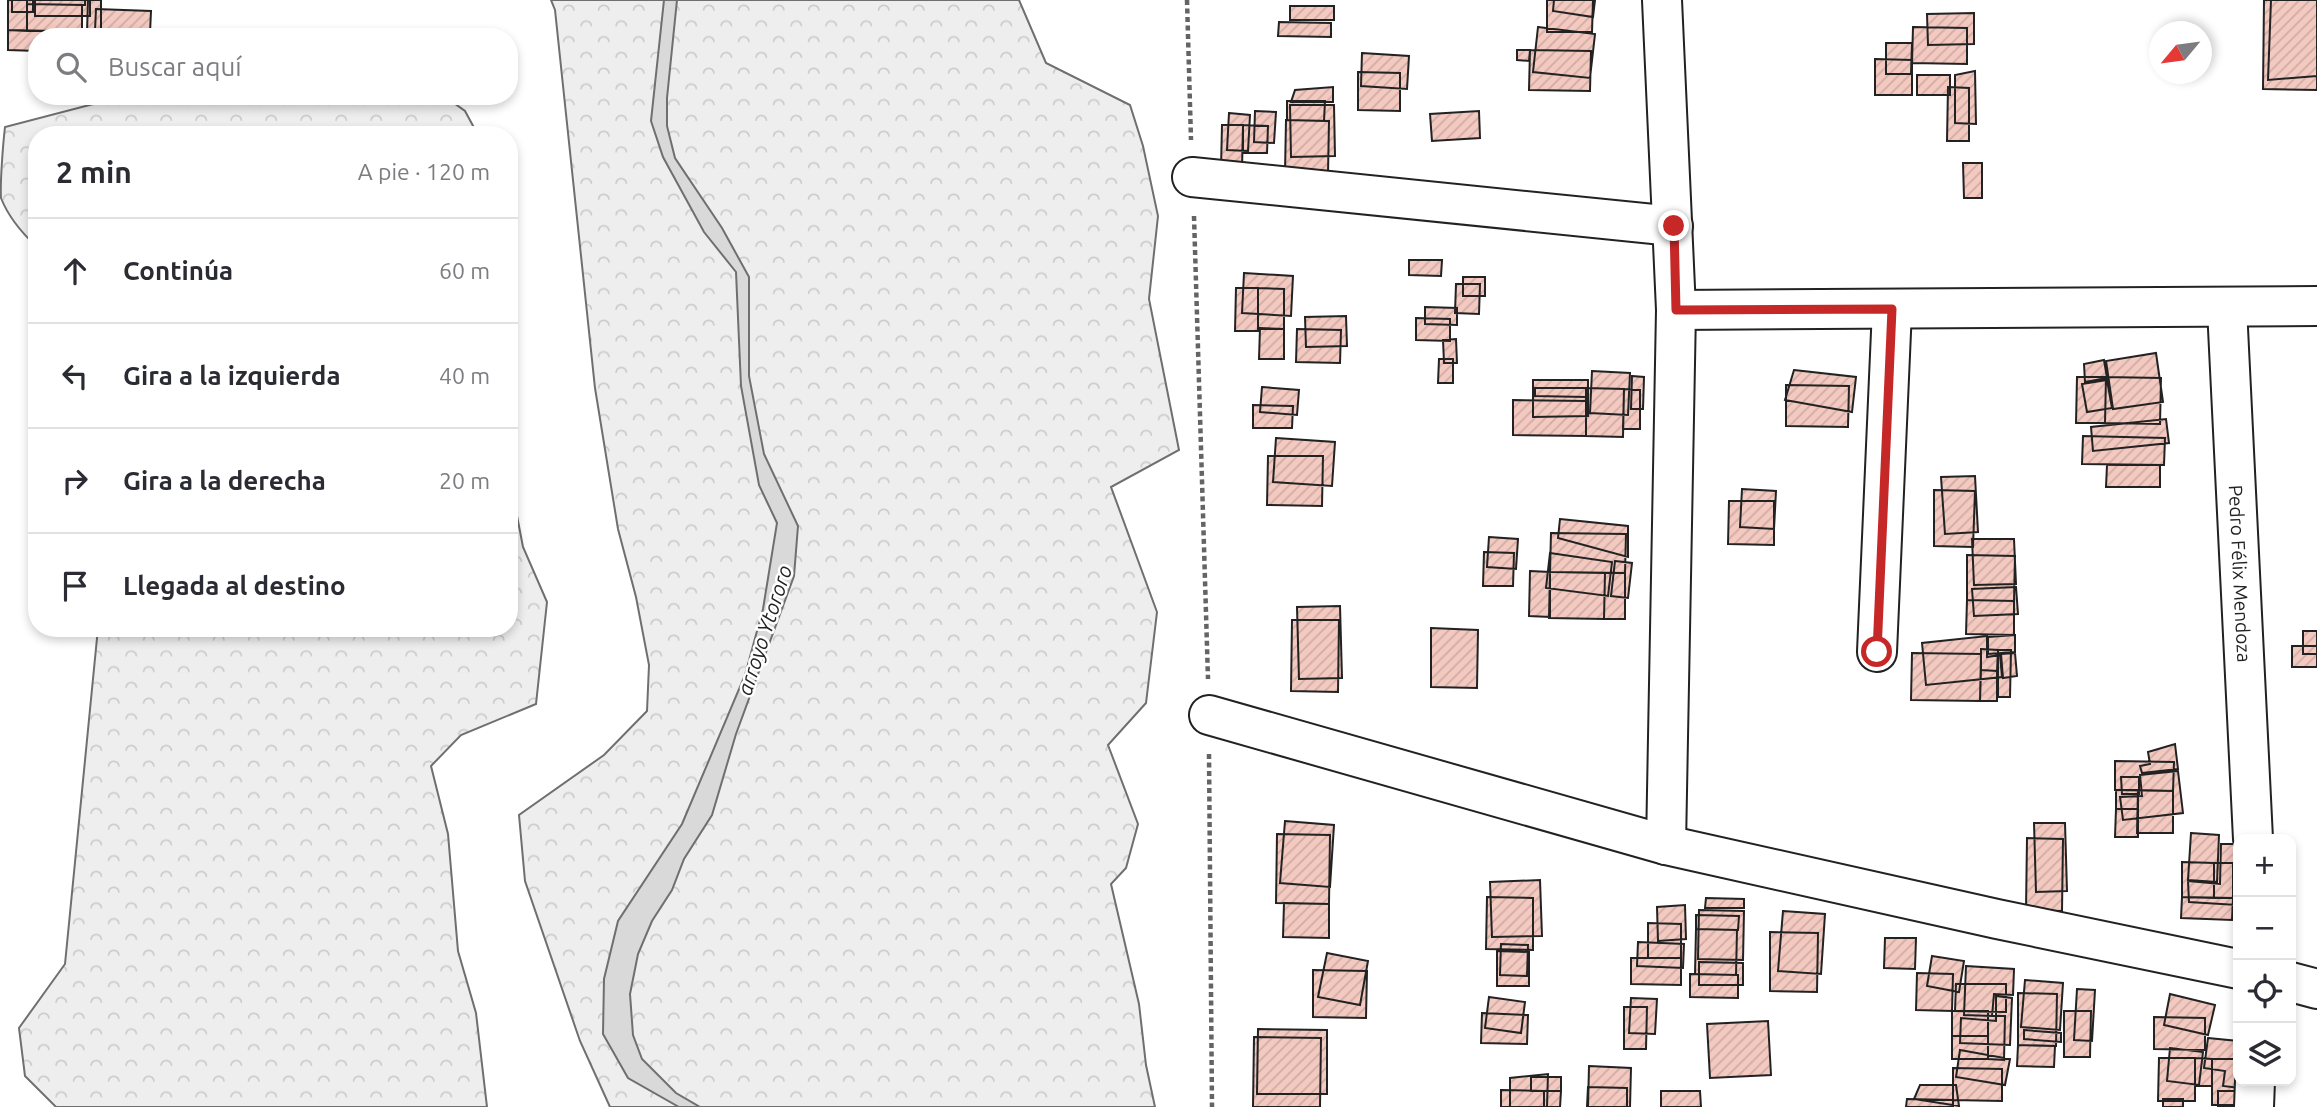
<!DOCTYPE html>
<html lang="es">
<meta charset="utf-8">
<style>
body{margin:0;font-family:Ubuntu,sans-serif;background:#f7f7f7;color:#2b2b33}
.controls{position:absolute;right:21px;bottom:21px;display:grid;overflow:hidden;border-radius:14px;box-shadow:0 4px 10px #0003}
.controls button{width:63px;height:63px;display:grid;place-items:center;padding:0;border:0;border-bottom:2px solid #e1e1e2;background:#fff;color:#2b2b33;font:35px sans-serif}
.compass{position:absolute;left:2149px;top:21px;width:63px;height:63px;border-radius:50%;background:#fff;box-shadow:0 4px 10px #0003;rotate:241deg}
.stop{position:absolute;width:21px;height:21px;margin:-16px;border:5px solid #c62828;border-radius:50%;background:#fff}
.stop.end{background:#c62828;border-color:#fff;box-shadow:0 2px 7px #0008}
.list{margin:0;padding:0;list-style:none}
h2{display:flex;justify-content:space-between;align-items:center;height:91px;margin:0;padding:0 28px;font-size:30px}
h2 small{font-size:23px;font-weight:400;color:#7c7c81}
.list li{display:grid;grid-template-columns:46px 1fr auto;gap:21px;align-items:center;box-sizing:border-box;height:105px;padding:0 28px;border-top:2px solid #e1e1e2}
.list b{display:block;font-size:26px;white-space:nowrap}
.list em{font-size:23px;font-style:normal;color:#7c7c81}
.icon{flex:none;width:38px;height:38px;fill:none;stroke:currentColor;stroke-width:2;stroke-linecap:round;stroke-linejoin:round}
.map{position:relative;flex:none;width:2317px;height:1107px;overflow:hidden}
.search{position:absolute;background:#fff;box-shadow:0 4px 10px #0003;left:28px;top:28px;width:490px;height:77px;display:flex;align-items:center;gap:18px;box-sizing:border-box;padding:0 24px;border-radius:28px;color:#7c7c81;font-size:26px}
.panel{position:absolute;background:#fff;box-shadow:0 4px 10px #0003;left:28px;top:126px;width:490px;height:511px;border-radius:28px}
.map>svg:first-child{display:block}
</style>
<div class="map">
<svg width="2317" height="1107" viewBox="0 0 2317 1107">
<defs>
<pattern id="forest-crowns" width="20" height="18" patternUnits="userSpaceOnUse" patternTransform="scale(1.75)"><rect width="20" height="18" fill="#eee"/><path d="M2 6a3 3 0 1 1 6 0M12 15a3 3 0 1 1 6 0" fill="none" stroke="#ccc"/></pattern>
<pattern id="building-hatch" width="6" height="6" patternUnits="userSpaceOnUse" patternTransform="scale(1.75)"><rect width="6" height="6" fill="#f3c9c0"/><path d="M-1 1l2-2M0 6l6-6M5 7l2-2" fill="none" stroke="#d0aca5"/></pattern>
</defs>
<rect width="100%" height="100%" fill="#fff"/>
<path fill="url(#forest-crowns)" stroke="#6f6f6f" stroke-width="2" d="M551,0H1019L1046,63L1130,105L1143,146L1158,216L1149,299L1179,450L1111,487L1157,612L1146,703L1108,745L1138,824L1126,868L1111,884L1139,1004L1146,1065L1155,1107H610L580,1041L525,881L519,815L604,755L647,711L649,665L636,597L618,529L595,388L555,10Z
M124,96H444L465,111L478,135H37V247C23,234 8,216 1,198C0,183 3,144 5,127Z
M509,474L523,547L547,602L536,704L461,735L431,766L448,834L458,951L476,1013L487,1107H56L25,1076L19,1028L65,964L98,628H509Z"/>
<path fill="#d9d9d9" stroke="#6f6f6f" stroke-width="2" d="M664,0H677L667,98V126L675,158L722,228L749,277V376L764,454L798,526L794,576L736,734L712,815L684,859L672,890L652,921L638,954L630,994L633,1035L642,1059L676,1093L700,1107H679L628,1078L603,1034L604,979L618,921L682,824L745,675L763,609L777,523L759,485L741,386L736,272L704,232L663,157L651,121Z"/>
<path fill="url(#building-hatch)" stroke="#222" stroke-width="2" d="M8,0H27V31L8,30Z
M12,0H33V12H12Z
M27,0H85V5L27,4Z
M35,0H90V16H35Z
M88,0H101V32H87Z
M1547,0H1593L1592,32H1547Z
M1554,0H1595L1593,17L1553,11Z
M2264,0H2317V90L2263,89Z
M2271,0H2317V76L2268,80Z
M27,4L82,5V31H27Z
M1290,6H1334V20H1290Z
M96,9L151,11L150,33L95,31Z
M1974,13V44L1928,45L1927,14Z
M1279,22L1331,23V37L1278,36Z
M1538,27L1595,34L1590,78L1533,72Z
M1913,27L1967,28V64L1912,63Z
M8,30L145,33V37H37V51L8,50Z
M1886,43H1912L1911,74H1886Z
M1517,50H1530L1529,61L1517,60Z
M1530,50L1591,51L1590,91L1529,90Z
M1362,53L1409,56L1407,89L1361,86Z
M1875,59L1912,60V95H1875Z
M1975,71L1976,124L1955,123V75Z
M1358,72L1400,73V111L1358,110Z
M1917,75H1950V95H1917Z
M1333,87V102H1291L1295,90Z
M1948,87L1969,88V141H1947Z
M1287,101H1325L1324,121L1287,120Z
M1290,105H1334L1335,156L1291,157Z
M1255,111L1276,112L1274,143L1254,142Z
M1479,111L1480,138L1432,141L1430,114Z
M1229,113L1250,115L1248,151L1227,150Z
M1286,120L1329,121L1328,174L1285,173Z
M1222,125H1243L1242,169L1221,168Z
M1243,125L1268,126L1267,153H1243Z
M1963,163H1982V198H1964Z
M1409,260H1442L1441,276L1409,275Z
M1244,273L1293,276L1291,316L1242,313Z
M1463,277H1485V296H1463Z
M1456,284H1480L1479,314L1455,313Z
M1236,288H1258V331H1235Z
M1258,288L1284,289V329H1258Z
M1425,307L1457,308V325L1425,324Z
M1346,316L1347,346L1306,347L1305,317Z
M1416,318L1450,319V341L1416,340Z
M1260,328L1284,329V359H1259Z
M1297,329L1341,330L1340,363L1296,362Z
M1456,339L1457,363H1444L1443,340Z
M2156,353L2163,402L2113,409L2106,361Z
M1439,359H1453V383H1438Z
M2104,360L2107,378L2085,382L2084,364Z
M1794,370L1856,377L1852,412L1785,400Z
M1592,371L1630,373L1628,415L1590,413Z
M1632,376L1644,377L1643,409H1631Z
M2077,377H2106L2105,423H2076Z
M2106,377L2161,378L2160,424L2105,423Z
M1533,380H1588V416L1533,417Z
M2107,380L2112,408L2087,412L2082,384Z
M1786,385L1849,386L1848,427L1786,426Z
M1262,387L1299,390L1297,415L1260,412Z
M1535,388H1586V397L1535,396Z
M1586,388L1624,389L1623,437L1586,436Z
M1624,389L1640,390V429H1623Z
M1513,400L1586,401V436L1513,435Z
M1253,405L1293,406L1292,428H1253Z
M2166,419L2169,443L2093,451L2091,427Z
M2083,436L2165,438L2164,465L2082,464Z
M1276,438L1335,442L1332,486L1273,482Z
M1268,456H1323L1322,506L1267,505Z
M2107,465H2160V487H2106Z
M1975,476L1978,532L1945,534L1941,477Z
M1742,489L1776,491L1774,529L1740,527Z
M1934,490L1975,491L1973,547L1934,546Z
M1729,501H1774V545L1728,544Z
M1560,519L1628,526V557L1558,538Z
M1551,533L1626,534L1625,573L1550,572Z
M1489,537L1518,539L1516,569L1487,567Z
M1972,539H2014L2016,584L1974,585Z
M1484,552L1514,553L1513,586H1483Z
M1550,553L1612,562L1608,596L1546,588Z
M1967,555L2015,556L2014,601L1967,600Z
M1615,561L1632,563L1628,598L1611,596Z
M1530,571L1550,572V617L1529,616Z
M1550,572L1605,573L1604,619L1549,618Z
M1605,573H1625V619H1604Z
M2016,587L2018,614L1974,616L1972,589Z
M1967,600L2014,601V635L1966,634Z
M1340,606L1342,678L1299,679L1297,607Z
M1292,620H1339L1338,692L1291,691Z
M1431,628L1478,630L1477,688L1431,687Z
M2303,631H2317V654H2303Z
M2015,635V652L1988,654V637Z
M1987,636V657L2000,655L2002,677L1926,685L1922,643Z
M2292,646H2317V667H2292Z
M1981,649L1998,650L1997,671L1981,670Z
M1998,650H2011L2010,697H1998Z
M1912,653L1981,654L1980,701L1911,700Z
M2015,653L2017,676L2003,678L2001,654Z
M1981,670L1997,671V701H1980Z
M2175,744L2178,769L2142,773L2140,766L2150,764L2148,752Z
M2115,761L2174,762L2173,791L2115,790Z
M2178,771L2183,813L2123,820L2120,797L2142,796L2140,775Z
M2121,777H2139V794H2122Z
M2116,790H2138V809H2116Z
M2138,790L2173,791V833H2137Z
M2116,809H2138V837H2115Z
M1285,821L1334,825L1330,887L1280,883Z
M2034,823H2065L2067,891L2036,892Z
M2191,833L2219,835L2217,882L2188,880Z
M1277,834L1330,835L1329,904L1276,903Z
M2027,838L2063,839L2062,911L2026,910Z
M2221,844H2235L2237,905L2189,902L2188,881L2220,884Z
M2182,862L2214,863V898L2182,897Z
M2214,863H2233V898H2214Z
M1540,880L1542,936L1492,937L1490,882Z
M1487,897L1533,898V950L1486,949Z
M2182,897L2233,898L2232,920L2181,918Z
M1706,898L1744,899V908H1705Z
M1284,903L1329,904V938L1283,937Z
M1685,905L1686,939L1658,941L1657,907Z
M1699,910L1744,911L1743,960L1698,959Z
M1783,911L1825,914L1821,974L1778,971Z
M1696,915L1739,916L1738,930L1696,929Z
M1648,923L1681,924V958H1648Z
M1696,929L1737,930L1736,975L1695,974Z
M1770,932L1818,933L1817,992L1770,991Z
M1885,938H1916L1915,969L1884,968Z
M1638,942L1684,944L1683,968L1637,966Z
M1501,944L1528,945L1527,976L1500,975Z
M1497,951L1529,952V986H1497Z
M1327,953L1368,961L1360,1005L1318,997Z
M1932,956L1964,961L1959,992L1927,986Z
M1631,958H1681V985L1631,984Z
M1699,962L1743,963V985H1699Z
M1966,966L2014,969L2013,995L1994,994L1992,1016L1964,1015Z
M1313,970L1367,971L1366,1018L1313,1017Z
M1917,973L1953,974L1952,1011L1916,1010Z
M1690,974L1738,975V998L1690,997Z
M2025,980L2063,983L2060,1030L2021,1027Z
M1956,984H2006V1012L1955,1011Z
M2077,989L2095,990L2092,1041L2074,1040Z
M2018,993L2057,994L2056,1046L2018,1045Z
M2170,994L2215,1005L2208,1035L2164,1025Z
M1996,996L2012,998L2010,1045L1960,1043L1961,1018L1996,1021Z
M1489,997L1525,1002L1521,1033L1485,1028Z
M1631,998L1657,999L1655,1034L1629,1033Z
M1624,1007H1647L1646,1049H1624Z
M1952,1011H1988V1036H1952Z
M2064,1011H2091L2090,1057H2064Z
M1482,1013L1528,1015L1527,1044L1481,1043Z
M1988,1016H2005L2004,1060L1988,1059Z
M2154,1017L2205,1018V1050L2154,1049Z
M1768,1021L1771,1075L1710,1078L1707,1024Z
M1258,1029L1327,1030V1094H1257Z
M2024,1030L2061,1033V1042L2024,1039Z
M1952,1036H1988V1059H1952Z
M1254,1037L1321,1038L1320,1107H1253Z
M2208,1038L2238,1041V1081L2240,1088L2223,1086L2225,1071L2204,1068Z
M2018,1045L2055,1046L2054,1067L2017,1066Z
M2170,1048L2203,1052L2199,1085L2167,1081Z
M1960,1050L2010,1059L2005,1085L1956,1077Z
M2159,1058H2195V1101H2158Z
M2195,1058L2212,1059V1086H2195Z
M2212,1059H2238V1105H2212Z
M1589,1066L1631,1068L1630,1107H1588Z
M1953,1068L2002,1069V1101L1953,1100Z
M1548,1074L1547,1107H1510V1078Z
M1531,1077H1561V1091H1531Z
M1920,1085H1956L1959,1106L1914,1099Z
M1588,1087L1627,1088V1107H1587Z
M1501,1090L1544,1091V1107H1501Z
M1544,1091H1561L1560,1107H1544Z
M1661,1091H1700L1701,1107H1661Z
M2218,1091H2241V1107H2218Z
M1907,1099L1953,1100V1107H1906Z
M2163,1099H2183V1107H2163Z"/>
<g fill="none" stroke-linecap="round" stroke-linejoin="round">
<g stroke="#222" stroke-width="42">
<g id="minor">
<path d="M1662,0L1676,310L1666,845"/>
<path d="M1192,177L1673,226"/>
<path id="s1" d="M2227,308L2253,839"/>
<path d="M1676,310L2317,306"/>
<path d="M1877,652L1892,309"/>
<path d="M1209,715L1666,845L1997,919L2238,969"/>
<path d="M2291,982L2317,989"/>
<path d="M2254,1107L2255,1081"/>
</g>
</g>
<path stroke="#646464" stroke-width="4.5" stroke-dasharray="5 3.5" stroke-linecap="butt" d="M1187,0L1191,140
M1194,216L1208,679
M1209,754L1212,1107"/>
<use href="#minor" stroke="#fff" stroke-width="38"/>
</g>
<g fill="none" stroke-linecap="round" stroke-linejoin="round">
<path stroke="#c62828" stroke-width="9" d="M1674,226L1676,310L1892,309L1877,652"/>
</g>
<g text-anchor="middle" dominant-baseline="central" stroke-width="5" stroke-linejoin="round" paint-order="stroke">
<g font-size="19" fill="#222" stroke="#fff">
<text stroke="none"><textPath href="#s1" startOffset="266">Pedro Félix Mendoza</textPath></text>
</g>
<g font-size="21" font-style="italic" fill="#222" stroke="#fff">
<text transform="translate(764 630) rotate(-72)">arroyo Ytororo</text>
</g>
</g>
</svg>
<div class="controls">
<button>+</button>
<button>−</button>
<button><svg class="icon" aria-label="locate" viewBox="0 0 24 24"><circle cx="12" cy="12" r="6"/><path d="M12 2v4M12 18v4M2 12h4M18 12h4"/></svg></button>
<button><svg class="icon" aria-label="layers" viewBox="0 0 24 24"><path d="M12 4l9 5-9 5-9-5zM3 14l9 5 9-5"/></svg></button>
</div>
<svg class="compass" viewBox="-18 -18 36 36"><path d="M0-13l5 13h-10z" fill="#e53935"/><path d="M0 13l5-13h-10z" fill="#7c7c81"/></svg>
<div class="stop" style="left:1877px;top:652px"></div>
<div class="stop end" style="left:1674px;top:226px"></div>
<div class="search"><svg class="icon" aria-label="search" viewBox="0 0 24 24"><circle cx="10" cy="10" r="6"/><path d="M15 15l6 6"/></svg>Buscar aquí</div>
<section class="panel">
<h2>2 min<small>A pie · 120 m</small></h2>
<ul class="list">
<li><svg class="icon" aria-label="ahead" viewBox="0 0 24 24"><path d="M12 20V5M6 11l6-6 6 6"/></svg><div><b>Continúa</b></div><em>60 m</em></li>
<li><svg class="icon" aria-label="left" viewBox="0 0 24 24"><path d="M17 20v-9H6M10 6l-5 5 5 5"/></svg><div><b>Gira a la izquierda</b></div><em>40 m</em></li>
<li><svg class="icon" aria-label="right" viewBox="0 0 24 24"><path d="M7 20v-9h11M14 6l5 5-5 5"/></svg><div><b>Gira a la derecha</b></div><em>20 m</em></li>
<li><svg class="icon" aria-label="arrive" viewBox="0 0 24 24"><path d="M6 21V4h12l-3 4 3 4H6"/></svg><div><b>Llegada al destino</b></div></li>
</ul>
</section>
</div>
